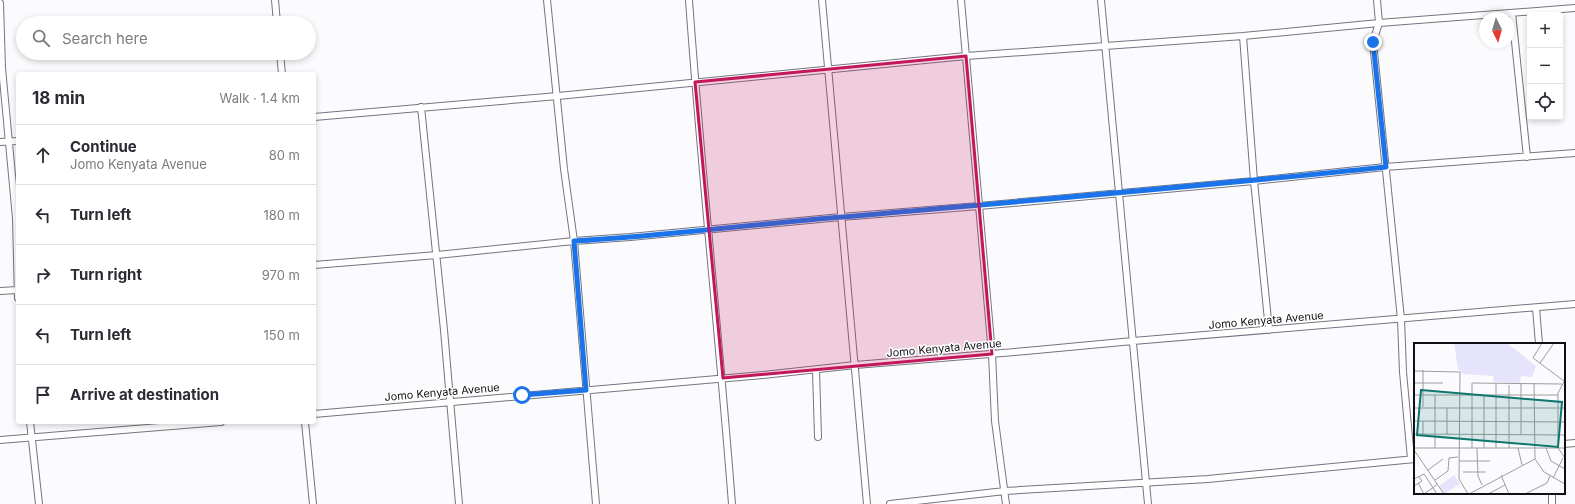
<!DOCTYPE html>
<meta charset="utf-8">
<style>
body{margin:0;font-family:Inter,sans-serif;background:#f7f7f7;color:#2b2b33}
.controls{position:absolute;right:12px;top:12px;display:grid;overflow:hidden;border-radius:4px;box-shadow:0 2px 6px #0003}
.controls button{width:36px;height:36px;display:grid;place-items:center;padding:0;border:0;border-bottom:1px solid #e1e1e2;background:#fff;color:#2b2b33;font:20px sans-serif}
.compass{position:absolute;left:1479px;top:12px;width:36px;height:36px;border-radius:50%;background:#fff;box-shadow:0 2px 6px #0003;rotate:175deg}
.stop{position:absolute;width:12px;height:12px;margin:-9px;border:3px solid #1a73e8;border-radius:50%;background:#fff}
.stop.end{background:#1a73e8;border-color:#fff;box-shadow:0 1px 4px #0008}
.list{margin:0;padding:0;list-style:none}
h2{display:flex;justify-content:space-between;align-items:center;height:52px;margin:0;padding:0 16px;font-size:17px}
h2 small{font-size:13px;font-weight:400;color:#7c7c81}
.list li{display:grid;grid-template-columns:26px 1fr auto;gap:12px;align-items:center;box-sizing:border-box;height:60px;padding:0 16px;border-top:1px solid #e1e1e2}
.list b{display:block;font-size:15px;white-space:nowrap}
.list p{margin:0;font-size:13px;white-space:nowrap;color:#7c7c81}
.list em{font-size:13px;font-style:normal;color:#7c7c81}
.icon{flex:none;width:22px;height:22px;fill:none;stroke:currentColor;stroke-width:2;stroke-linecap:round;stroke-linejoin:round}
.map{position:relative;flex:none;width:1575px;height:504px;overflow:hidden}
.search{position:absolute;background:#fff;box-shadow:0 2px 6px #0003;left:16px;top:16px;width:300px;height:44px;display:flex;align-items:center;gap:10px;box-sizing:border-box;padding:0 14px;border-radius:22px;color:#7c7c81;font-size:15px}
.panel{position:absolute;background:#fff;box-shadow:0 2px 6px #0003;left:16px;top:72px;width:300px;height:352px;border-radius:4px}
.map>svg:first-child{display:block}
</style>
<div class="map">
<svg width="1575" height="504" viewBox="0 0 1575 504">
<rect width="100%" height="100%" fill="#fbfbfd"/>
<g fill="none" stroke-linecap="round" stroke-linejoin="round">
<g stroke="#767480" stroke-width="8">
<path id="minor" d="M275,0L277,23
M547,0L564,169L574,241L596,504
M689,0C701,168 719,336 732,504
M822,0L867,504
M961,0L992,354L995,421L1006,504
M1101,0L1148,504
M1377,0L1379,23L1373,42L1401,319L1403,372L1411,459
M0,3L2,68L16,218L18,298
M1512,13L1527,157
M1243,36L1254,181L1269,330
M280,53L282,74
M421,107L444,330L459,504
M314,117L558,96L966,56L1243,36L1379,23L1575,8
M0,142L18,141
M314,265L437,255L574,241L630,237L841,217L979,206L1254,181L1385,167L1575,153
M0,291L18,290
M1536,308L1539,344
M816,370L818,437
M314,414L763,375L855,365L1026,351L1133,341L1575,304
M30,422L39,504
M305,422L313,504
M0,440L221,422
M1564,444L1575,443
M1552,493V504
M890,504L1005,491L1208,479L1415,459"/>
</g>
<use href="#minor" stroke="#fff" stroke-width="6"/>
</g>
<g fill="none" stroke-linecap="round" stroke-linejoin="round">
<path stroke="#1a73e8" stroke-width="5" d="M522,395L586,390L574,241C664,236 753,224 843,217C1024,201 1205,186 1386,167L1373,42"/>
</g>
<path fill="#c2185b" fill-opacity="0.2" stroke="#c2185b" stroke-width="3" stroke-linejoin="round" d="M966,56L992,354L723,378L695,82Z"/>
<g text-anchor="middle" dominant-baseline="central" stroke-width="3" stroke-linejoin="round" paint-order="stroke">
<g font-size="11" fill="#100f13" stroke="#fff">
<text transform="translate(1266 320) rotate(-5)">Jomo Kenyata Avenue</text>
<text transform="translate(944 348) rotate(-5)">Jomo Kenyata Avenue</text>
<text transform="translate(442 392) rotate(-5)">Jomo Kenyata Avenue</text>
</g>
</g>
<g transform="translate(1414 343)">
<rect width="151" height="151" fill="#fbfbfd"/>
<path d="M40,0H93L122,23L118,34L107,33L106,40L80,39L79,33L49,31L44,26ZM40,132L46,141L30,151L25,143Z" fill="#e6e3fd"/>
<path fill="none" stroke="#9d9d9f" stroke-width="1" d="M128,0L119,15L150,38M126,20L140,0M9,27V64M0,28L46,29L45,136L54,151M151,37L144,50V105L151,115M0,40H29M82,40V105M107,40V91M120,40L121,116L130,129L151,141M95,42V105M0,52H144M70,52V105M0,65H151M0,78L151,79M9,78V91M0,91L151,92M33,91V65M0,105H151M21,105V52M58,105V40L148,41M63,105L64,133L68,142M104,105L108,122M132,105L137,118L151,126M0,107L30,151M45,118H76M14,127L29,116M49,129H72M87,132L95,151M139,135L149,115M0,136L10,131L23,151M21,137L34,128L35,115L44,114M4,140L10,151M0,143L8,138L5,134M10,151L24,141M55,151L121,116M74,151L91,142M111,151L133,140L136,133"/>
<path fill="#0f766e" fill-opacity="0.15" stroke="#0f766e" stroke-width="2" d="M7,47L148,59L144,104L3,92Z"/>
<rect width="151" height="151" fill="none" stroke="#100f13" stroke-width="2"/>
</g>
</svg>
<div class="controls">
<button>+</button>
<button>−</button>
<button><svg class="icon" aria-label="locate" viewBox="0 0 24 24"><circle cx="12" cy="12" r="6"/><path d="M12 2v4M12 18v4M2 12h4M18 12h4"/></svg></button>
</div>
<svg class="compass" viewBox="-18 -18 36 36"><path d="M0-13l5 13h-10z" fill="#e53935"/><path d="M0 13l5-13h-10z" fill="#7c7c81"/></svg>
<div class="stop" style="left:522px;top:395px"></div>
<div class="stop end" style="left:1373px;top:42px"></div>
<div class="search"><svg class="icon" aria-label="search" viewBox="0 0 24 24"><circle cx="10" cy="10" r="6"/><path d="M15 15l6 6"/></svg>Search here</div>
<section class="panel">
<h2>18 min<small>Walk · 1.4 km</small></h2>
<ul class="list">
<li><svg class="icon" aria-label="ahead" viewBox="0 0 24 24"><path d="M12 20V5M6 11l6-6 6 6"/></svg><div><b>Continue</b><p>Jomo Kenyata Avenue</p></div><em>80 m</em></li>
<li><svg class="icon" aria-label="left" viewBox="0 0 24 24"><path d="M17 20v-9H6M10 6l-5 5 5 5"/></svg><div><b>Turn left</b></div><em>180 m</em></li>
<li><svg class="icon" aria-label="right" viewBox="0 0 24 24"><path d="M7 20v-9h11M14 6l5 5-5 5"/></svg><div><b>Turn right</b></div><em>970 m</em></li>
<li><svg class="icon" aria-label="left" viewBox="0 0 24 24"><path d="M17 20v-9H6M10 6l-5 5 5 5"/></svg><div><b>Turn left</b></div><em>150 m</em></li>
<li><svg class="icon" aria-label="arrive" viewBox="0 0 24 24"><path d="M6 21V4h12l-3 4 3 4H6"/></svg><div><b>Arrive at destination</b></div></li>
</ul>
</section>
</div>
